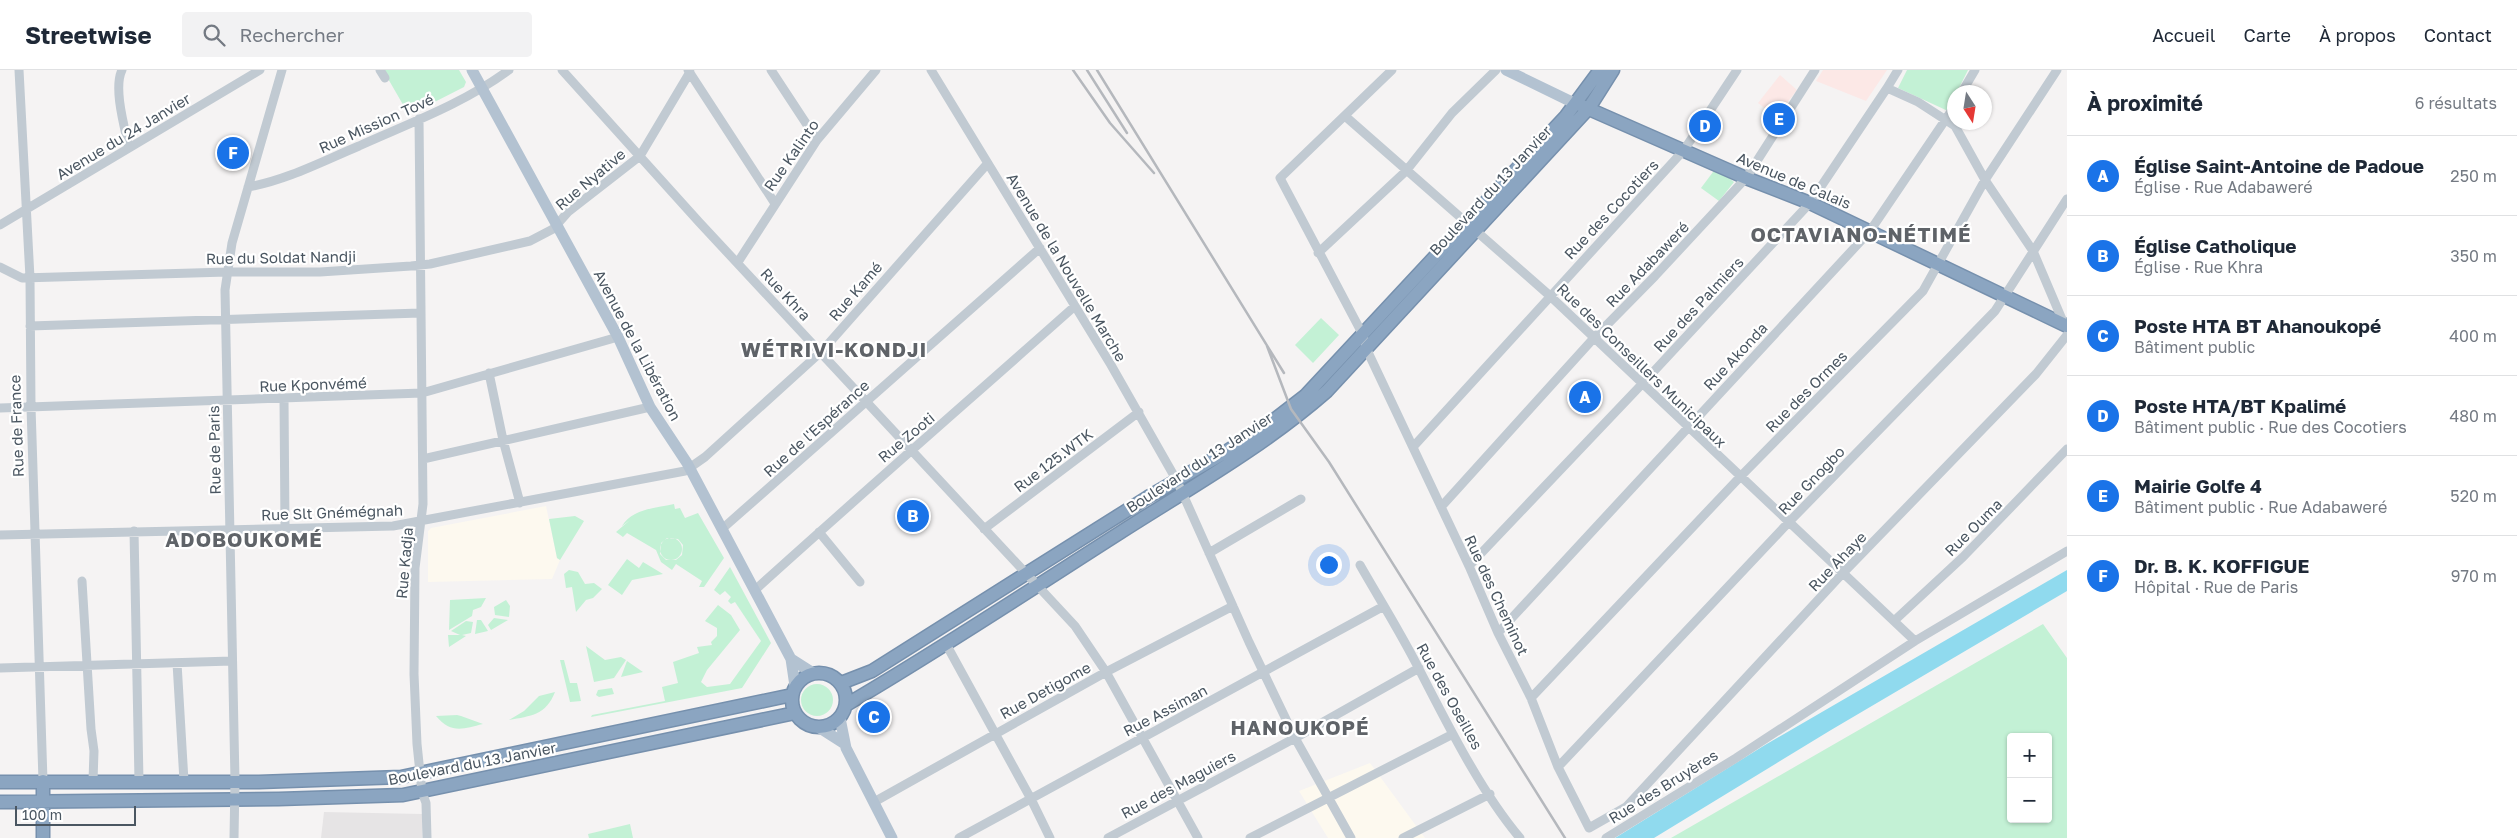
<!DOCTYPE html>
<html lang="fr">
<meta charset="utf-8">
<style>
body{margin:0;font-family:"Golos Text",sans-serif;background:#f2f2f3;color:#1f2937}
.controls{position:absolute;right:15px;bottom:15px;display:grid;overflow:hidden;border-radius:5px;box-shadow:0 1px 4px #0004}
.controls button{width:45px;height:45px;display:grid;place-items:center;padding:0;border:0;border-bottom:1px solid #e0e1e3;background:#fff;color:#1f2937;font:25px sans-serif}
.compass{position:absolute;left:1947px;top:15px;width:45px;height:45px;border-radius:50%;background:#fff;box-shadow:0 1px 4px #0004;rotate:168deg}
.scale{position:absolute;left:15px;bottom:12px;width:121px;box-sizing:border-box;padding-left:5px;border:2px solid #4a5661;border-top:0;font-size:14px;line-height:18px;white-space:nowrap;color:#4a5661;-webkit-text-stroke:4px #fff;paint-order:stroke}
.you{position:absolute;left:1328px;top:494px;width:18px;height:18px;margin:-12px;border:4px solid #fff;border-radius:50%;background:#1a73e8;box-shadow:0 0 0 8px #1a73e833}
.badge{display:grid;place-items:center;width:32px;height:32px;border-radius:50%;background:#1a73e8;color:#fff;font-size:16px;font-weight:700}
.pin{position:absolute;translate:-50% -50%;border:2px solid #fff;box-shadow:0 1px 5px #0006}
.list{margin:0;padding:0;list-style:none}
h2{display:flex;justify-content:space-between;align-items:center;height:65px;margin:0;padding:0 20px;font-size:21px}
h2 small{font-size:16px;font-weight:400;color:#747a83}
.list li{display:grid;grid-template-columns:32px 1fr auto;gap:15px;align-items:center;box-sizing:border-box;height:80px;padding:0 20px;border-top:1px solid #e0e1e3}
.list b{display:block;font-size:19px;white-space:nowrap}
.list p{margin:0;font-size:16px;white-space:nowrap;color:#747a83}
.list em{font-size:16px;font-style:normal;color:#747a83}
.icon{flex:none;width:28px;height:28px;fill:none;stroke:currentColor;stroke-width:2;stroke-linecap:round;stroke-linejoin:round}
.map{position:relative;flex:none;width:2067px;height:768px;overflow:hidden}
header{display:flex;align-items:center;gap:30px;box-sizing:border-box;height:70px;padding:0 25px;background:#fff;border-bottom:1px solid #e0e1e3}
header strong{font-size:24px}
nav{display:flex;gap:28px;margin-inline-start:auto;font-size:18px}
.search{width:350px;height:45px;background:#f2f2f3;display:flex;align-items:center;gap:12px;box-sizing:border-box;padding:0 18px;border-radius:5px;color:#747a83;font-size:19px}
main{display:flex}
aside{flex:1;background:#fff}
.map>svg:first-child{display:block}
</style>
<header>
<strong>Streetwise</strong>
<div class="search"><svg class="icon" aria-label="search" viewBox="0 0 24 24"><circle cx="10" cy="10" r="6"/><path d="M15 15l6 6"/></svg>Rechercher</div>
<nav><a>Accueil</a><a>Carte</a><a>À propos</a><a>Contact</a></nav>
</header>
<main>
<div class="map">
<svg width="2067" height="768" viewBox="0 0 2067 768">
<rect width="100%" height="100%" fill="#f5f3f3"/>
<path fill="#fdf9ef" d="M546,436L557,488L560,490L552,509L428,512V461L431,458Z
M1370,693L1425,768H1328L1299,721Z"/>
<path fill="#e6e4e5" d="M324,742L422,744V768H321Z"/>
<path fill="#fce8e6" d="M1823,0H1887L1866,31L1816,11Z
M1780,5L1797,20L1776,47L1758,33Z"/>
<path fill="#c3f1d5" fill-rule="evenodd" d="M383,0H459L466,12L464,17L409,45Z
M1907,0H1968L1957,22H1954L1948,41L1898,18Z
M1716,98L1734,112L1719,131L1701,118Z
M1321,248L1339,265L1313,293L1295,275Z
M674,434L675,439L680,438L685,448L698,443L724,488L704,517H699L702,511L676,494L672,500L661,492L656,480L627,463L623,467L616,462L630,450L622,456C632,439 655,438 674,434ZM667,468L678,469L683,475L682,485L676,490H666L660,484L661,473Z
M575,446L584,451L560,490L557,488L549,449Z
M660 479a11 11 0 1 1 22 0a11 11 0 1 1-22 0Z
M627,489L639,498L643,492L663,504L632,510L622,525L608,515Z
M730,497L771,573L742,618L591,647L592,645L665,631L662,617L678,613L673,592L699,583L697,577L712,575L711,572L717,566V558L705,551L718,535L731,545L740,560L707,600L701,612L707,617L730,614L761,571L735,532L731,534L728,531L731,527L725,521L720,525L714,520Z
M569,500L578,502L585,514L594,513L602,519L593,528L586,530L576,542L572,517L566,518L564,504Z
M486,528L481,537L473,540L472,546L449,560L450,530Z
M506,530L510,536L509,547L495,545L494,537Z
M494,548L508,550L491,560L488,555Z
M477,550H481L488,561L475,564Z
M466,551L473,552L471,563L462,565L466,566L449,577L448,565H460L451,561Z
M2043,554L2067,588V768H1671ZM2011,667H2048V749H2011Z
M586,576L605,590L621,587L626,590L614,608L594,612Z
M560,590H564L570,613H577L581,631L570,632Z
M627,591L643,602L621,607Z
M801 630a16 16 0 1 1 32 0a16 16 0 1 1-32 0Z
M612,618L614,624L599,627L596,625L598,620Z
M555,622C546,645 531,646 509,650L524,641L539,626Z
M457,645L461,646L483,654C463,659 451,664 436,646Z
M630,754L633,768H589L588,764Z"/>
<path fill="#90daee" d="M2067,500V521L1831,660L1654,768H1615L1765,675Z"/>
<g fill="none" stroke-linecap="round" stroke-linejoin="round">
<g stroke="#7690ad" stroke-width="15">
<path id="highway" d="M1582,36L1746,108L1810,133L2067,256
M792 630a27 27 0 1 1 54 0a27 27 0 1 1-54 0Z
M841,613L872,601L1148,427L1224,383L1270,353L1305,326L1566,46L1600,0
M846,635C940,580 1030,520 1121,462C1193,416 1263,377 1327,321L1589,38L1613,0
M43,711V768
M0,712H259L401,707L792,625
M0,732L279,729L403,725L795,643"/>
</g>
<path stroke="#c1cad2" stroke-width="9" d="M19,0L30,208L31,337L43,711
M122,0C113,18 125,59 129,78
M380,0L385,8
M562,0L699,152L1075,556L1106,602L1198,768
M688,0L774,132
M771,0L817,70
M931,0L1111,295L1177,411L1249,572L1295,668L1351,768
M1392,0L1280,108L1363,265L1366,278L1469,496L1498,563L1531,628L1558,697L1589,758L1626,737L1842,504L2036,304L2067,265
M1898,0L1887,18L1918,32L1955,56L1985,110L2033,181L2064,254
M1962,22L1975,0
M1345,46L1549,225L1915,571
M419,49L423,434L415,498L414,604L417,674L422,722L426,733L427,768
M248,117C287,110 323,91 359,76C410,53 463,34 509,0
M0,155L260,0
M1318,183L1406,101L1452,43L1496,0
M738,192L817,70L876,0
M0,197L22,208L227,202H320L411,196L430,194L530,171L553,159L568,142L640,86L690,2
M30,256L420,243
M489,303L503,370L520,433
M284,328L285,458
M0,338L422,323L618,267
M1413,377L1684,80L1737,0
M423,389L650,337
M1441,437L1593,269L1655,206L1746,108L1815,0
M722,459L1040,178
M984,459L1139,342
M134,461L139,711
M819,462L860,512
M0,465L393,456L685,401L705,387L822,281L988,93
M1209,483L1301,429
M1360,495C1380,530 1402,565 1420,601C1448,655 1481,722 1520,768
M1469,496L1643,313L1810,133L1887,18
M82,511L91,659L94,681L93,711
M755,520C861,424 968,331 1075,236
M1895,550L1963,487L2067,379
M1498,563L1870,161L1954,37
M946,574L1031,729L1050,768
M177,593L184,711
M0,598L232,591
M1531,628L1740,407L1923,221L1985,110L2057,0
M1558,697L1788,453L1995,241L2067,129
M874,732L1106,602L1233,536
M234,768L235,711L225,220L232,173L282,0
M959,768C1101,691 1243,614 1384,536
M1108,768L1295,668L1419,598
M1250,768L1453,664
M1403,768L1490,724
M1606,768L1736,688L1915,571L2067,481"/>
<path stroke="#b3c2d1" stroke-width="11" d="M472,0L618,267L650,337L687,393L791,589L795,616
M1506,0L1576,34
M791,589L813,603
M840,648L846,678L892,768
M820,658L845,674"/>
<use href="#highway" stroke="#8ba5c1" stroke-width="12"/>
<path stroke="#b5b8bd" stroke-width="2.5" d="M1073,0L1110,53L1154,103
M1087,0L1127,63
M1097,0L1284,303
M1267,276L1291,339L1329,392L1565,768"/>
</g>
<g text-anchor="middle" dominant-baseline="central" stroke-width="4.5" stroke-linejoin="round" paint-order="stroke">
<g font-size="15" fill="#4a5661" stroke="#fff">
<text transform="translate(376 53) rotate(-24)">Rue Mission Tové</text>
<text transform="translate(123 66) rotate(-31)">Avenue du 24 Janvier</text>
<text transform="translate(791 85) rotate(-55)">Rue Kalinto</text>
<text transform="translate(590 109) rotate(-40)">Rue Nyative</text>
<text transform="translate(1794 110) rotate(23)">Avenue de Calais</text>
<text transform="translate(1490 120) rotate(-47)">Boulevard du 13 Janvier</text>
<text transform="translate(1611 139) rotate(-47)">Rue des Cocotiers</text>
<text transform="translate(281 187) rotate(-1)">Rue du Soldat Nandji</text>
<text transform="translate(1647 194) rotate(-46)">Rue Adabaweré</text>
<text transform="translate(1067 197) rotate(59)">Avenue de la Nouvelle Marche</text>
<text transform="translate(855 221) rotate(-49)">Rue Kamé</text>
<text transform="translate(786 224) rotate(47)">Rue Khra</text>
<text transform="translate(1698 234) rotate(-47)">Rue des Palmiers</text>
<text transform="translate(638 275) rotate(62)">Avenue de la Libération</text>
<text transform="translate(1735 286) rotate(-47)">Rue Akonda</text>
<text transform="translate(1642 295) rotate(44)">Rue des Conseillers Municipaux</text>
<text transform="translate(313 314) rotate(-2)">Rue Kponvémé</text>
<text transform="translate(1806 321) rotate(-45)">Rue des Ormes</text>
<text transform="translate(16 356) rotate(-92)">Rue de France</text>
<text transform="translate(816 358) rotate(-42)">Rue de l'Espérance</text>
<text transform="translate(906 367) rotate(-40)">Rue Zooti</text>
<text transform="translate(214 380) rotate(-91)">Rue de Paris</text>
<text transform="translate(1053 390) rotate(-37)">Rue 125.WTK</text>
<text transform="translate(1199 392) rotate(-33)">Boulevard du 13 Janvier</text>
<text transform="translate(1811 410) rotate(-46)">Rue Gnogbo</text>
<text transform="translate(332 442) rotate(-2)">Rue Slt Gnémégnah</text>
<text transform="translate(1973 457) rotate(-45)">Rue Ouma</text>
<text transform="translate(1837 491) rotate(-46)">Rue Ahaye</text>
<text transform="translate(404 493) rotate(-85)">Rue Kadja</text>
<text transform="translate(1497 525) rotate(65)">Rue des Cheminot</text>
<text transform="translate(1045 620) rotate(-29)">Rue Detigome</text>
<text transform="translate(1450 626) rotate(61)">Rue des Oseilles</text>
<text transform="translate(1165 640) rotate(-28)">Rue Assiman</text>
<text transform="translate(472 693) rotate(-11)">Boulevard du 13 Janvier</text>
<text transform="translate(1178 714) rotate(-28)">Rue des Maguiers</text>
<text transform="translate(1663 716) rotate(-32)">Rue des Bruyères</text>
</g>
<g font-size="20" font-weight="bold" letter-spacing="1" fill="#5f6368" stroke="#fff">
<text x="1861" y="164">OCTAVIANO-NÉTIMÉ</text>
<text x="834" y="279">WÉTRIVI-KONDJI</text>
<text x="244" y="469">ADOBOUKOMÉ</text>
<text x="1300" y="657">HANOUKOPÉ</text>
</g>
</g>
</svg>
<div class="controls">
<button>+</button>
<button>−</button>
</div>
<svg class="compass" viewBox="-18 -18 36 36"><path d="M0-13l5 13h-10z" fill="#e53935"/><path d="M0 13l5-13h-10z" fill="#747a83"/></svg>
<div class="scale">100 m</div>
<div class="you"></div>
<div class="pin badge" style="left:1585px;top:327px">A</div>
<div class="pin badge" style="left:913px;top:446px">B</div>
<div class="pin badge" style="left:874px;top:647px">C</div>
<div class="pin badge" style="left:1705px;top:56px">D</div>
<div class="pin badge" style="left:1779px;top:49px">E</div>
<div class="pin badge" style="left:233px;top:83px">F</div>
</div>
<aside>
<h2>À proximité<small>6 résultats</small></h2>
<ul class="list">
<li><span class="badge">A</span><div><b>Église Saint-Antoine de Padoue</b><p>Église · Rue Adabaweré</p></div><em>250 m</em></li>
<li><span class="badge">B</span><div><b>Église Catholique</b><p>Église · Rue Khra</p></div><em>350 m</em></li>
<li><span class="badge">C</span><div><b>Poste HTA BT Ahanoukopé</b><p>Bâtiment public</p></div><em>400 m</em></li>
<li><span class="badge">D</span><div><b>Poste HTA/BT Kpalimé</b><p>Bâtiment public · Rue des Cocotiers</p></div><em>480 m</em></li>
<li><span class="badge">E</span><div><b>Mairie Golfe 4</b><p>Bâtiment public · Rue Adabaweré</p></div><em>520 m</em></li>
<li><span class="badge">F</span><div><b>Dr. B. K. KOFFIGUE</b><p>Hôpital · Rue de Paris</p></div><em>970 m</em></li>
</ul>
</aside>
</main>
